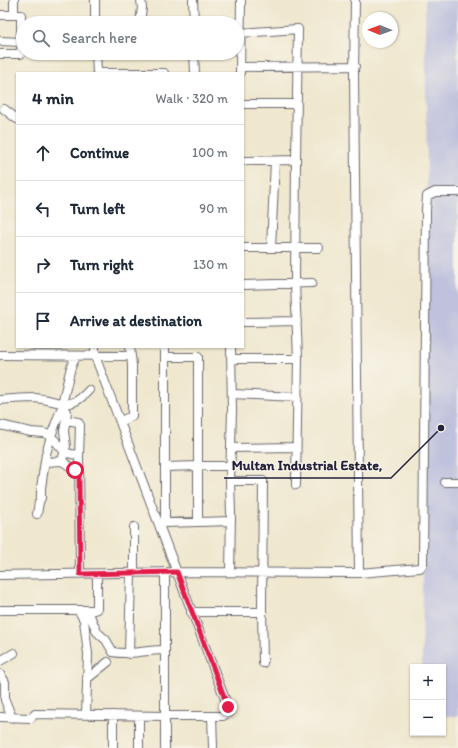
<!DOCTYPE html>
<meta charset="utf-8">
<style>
body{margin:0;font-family:Itim,sans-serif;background:#f2f2f3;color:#1f2937}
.controls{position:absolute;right:12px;bottom:12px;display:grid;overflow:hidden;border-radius:0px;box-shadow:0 1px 3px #0004}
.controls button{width:36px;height:36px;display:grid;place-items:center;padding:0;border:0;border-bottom:1px solid #e0e1e3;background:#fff;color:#1f2937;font:20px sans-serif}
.compass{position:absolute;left:362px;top:12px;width:36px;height:36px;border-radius:50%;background:#fff;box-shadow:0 1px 3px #0004;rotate:271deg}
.stop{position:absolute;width:12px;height:12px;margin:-9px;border:3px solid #e11d48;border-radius:50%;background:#fff}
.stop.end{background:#e11d48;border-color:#fff;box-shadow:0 1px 4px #0008}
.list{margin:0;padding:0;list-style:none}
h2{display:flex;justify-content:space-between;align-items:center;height:52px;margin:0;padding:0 16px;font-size:17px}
h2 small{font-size:13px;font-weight:400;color:#747a83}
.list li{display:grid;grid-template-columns:26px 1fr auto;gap:12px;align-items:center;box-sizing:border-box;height:56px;padding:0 16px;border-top:1px solid #e0e1e3}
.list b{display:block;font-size:15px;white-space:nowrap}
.list em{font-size:13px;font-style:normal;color:#747a83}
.icon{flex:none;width:22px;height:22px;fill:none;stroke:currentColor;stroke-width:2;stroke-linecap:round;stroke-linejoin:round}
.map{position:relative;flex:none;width:458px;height:748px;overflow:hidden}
.search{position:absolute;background:#fff;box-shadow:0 1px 3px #0004;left:16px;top:16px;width:228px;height:44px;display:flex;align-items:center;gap:10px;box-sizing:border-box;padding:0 14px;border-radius:22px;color:#747a83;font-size:15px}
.panel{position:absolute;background:#fff;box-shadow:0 1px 3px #0004;left:16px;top:72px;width:228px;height:276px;border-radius:0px}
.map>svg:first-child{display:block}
</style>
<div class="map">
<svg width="458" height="748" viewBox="0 0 458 748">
<rect width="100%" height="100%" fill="#f7f3e8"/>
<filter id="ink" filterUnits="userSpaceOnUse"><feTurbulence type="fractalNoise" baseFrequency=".025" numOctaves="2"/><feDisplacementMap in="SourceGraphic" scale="8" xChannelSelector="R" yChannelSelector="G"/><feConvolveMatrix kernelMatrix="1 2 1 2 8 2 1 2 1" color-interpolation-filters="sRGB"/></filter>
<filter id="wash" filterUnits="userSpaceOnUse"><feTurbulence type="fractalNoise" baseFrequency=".012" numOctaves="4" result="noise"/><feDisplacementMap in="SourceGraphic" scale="16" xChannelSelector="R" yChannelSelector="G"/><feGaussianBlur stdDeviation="0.9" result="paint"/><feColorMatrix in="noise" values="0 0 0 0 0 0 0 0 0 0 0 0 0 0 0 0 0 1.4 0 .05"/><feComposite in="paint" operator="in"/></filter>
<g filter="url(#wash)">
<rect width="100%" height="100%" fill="#efe7ce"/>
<path fill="#c0c2dd" d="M425,0H458V716H443V667H422L427,188Z"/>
</g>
<g filter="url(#ink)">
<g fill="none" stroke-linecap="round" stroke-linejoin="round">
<g stroke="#6a676e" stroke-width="10">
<path id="street" d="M14,0V15
M95,0V23
M193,0L194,23
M355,0L354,75L359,573
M0,15H21V42L0,41
M140,23L142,8L141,0
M240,33L298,29L296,160L243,161
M96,53L97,73H164
M194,53L195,73
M0,54H21V42
M240,67L355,66
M240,73L241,0
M243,104H296
M4,109L17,119
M243,248H271L275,161
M271,248H319
M243,285L312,283
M243,322L297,321
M231,347L232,411L230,481H263L262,608L263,663
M0,355L131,356L130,347
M165,357H198V522
M231,359H298
M232,394L297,397
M0,400C11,399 23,398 35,398C60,400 69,413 89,390
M66,420L78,422L80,425L79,457
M120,421L132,416V365L131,356
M0,425L31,432L44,433L51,436L65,452L71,454L79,455L80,574
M231,448L296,447
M62,461L66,446L64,431L67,412L63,404
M45,462L62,461L75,470L79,475
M199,466H230
M165,467L197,466
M230,481L231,513L230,572
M445,482H458
M296,485L298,358L295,283L296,160
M37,514L39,502L41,498V488L46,454L51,436L63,404V400L71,367L76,356
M165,523L231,521
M159,524L165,523V347
M134,527V573
M0,575L177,572L359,573L420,568L423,564L426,210L427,196L435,192H458
M0,610H94L97,609V574
M79,611L84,620L88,654L86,715
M86,611L91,618L97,632L106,640L113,652C131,656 147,649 165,650
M191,612H262
M129,654L131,573
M0,661L14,653
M0,674L5,682V700L12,718
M87,679L108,662
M212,716L213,747
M0,717L31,718L35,714L165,716H223L228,713V707L95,356V347
M113,748V715
M139,748V716
M165,748V572"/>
</g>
<use href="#street" stroke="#fff" stroke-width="8"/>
</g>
</g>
<g fill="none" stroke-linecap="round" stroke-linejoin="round" filter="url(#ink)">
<path stroke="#e11d48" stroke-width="5" d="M75,470L79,475L80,574L177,572L228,707"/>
</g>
<path fill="none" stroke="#22223b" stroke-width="1.5" d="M441 428L391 478H224"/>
<circle fill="#22223b" stroke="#f7f3e8" stroke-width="1.5" cx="441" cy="428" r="4"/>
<g font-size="14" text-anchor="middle" font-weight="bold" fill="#22223b" stroke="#f7f3e8" stroke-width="3" stroke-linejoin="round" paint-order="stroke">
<text x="307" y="470">Multan Industrial Estate,</text>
</g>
</svg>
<div class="controls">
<button>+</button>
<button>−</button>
</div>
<svg class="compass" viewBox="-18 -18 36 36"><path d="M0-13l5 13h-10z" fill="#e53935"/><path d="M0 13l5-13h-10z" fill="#747a83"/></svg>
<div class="stop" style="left:75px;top:470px"></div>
<div class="stop end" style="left:228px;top:707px"></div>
<div class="search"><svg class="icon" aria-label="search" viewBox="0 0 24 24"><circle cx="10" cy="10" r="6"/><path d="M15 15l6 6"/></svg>Search here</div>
<section class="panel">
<h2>4 min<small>Walk · 320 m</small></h2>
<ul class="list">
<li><svg class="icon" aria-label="ahead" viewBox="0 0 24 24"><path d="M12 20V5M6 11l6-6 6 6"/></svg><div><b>Continue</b></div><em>100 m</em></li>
<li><svg class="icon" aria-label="left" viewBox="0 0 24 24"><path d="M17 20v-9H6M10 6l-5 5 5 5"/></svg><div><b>Turn left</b></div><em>90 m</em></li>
<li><svg class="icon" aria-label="right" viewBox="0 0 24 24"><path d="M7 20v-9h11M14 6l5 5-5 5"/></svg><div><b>Turn right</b></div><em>130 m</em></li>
<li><svg class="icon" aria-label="arrive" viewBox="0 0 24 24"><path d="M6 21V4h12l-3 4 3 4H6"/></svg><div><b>Arrive at destination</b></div></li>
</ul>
</section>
</div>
